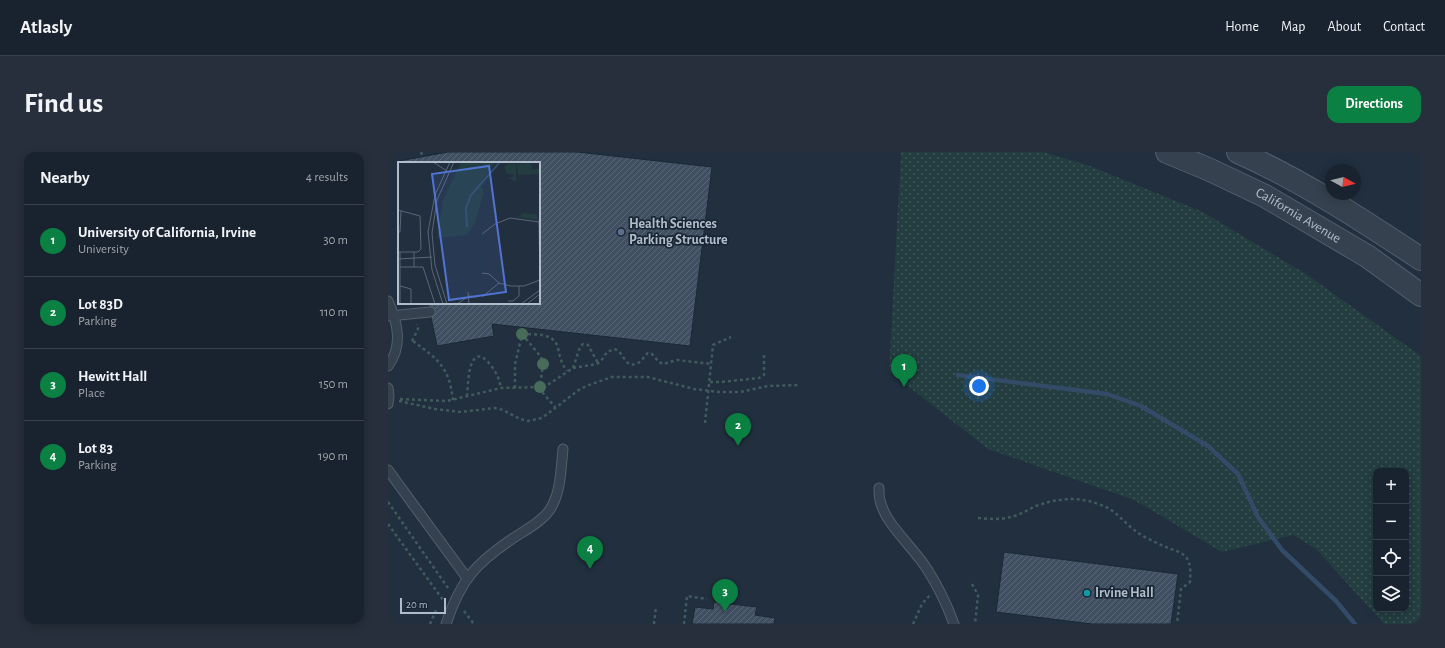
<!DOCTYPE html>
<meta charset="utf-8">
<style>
body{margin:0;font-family:"Alegreya Sans",sans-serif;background:#262f3b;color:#f1f3f6}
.controls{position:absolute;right:12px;bottom:12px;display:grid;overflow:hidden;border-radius:8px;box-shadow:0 2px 10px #0003}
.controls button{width:36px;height:36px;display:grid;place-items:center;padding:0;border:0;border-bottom:1px solid #37404b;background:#19232f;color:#f1f3f6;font:20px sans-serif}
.compass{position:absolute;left:937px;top:12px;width:36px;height:36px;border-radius:50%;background:#19232f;box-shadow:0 2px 10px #0003;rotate:98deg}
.scale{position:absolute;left:12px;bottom:10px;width:46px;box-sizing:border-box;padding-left:4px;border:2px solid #b1bcca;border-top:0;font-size:11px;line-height:14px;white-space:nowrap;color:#b1bcca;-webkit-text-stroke:3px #1a2633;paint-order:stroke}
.you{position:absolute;left:591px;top:234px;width:14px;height:14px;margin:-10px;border:3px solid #fff;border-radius:50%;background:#1a73e8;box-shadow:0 0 0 6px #1a73e833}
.badge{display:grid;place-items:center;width:26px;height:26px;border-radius:50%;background:#0b8043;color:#fff;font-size:13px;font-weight:700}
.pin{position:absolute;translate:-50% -33px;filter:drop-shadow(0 1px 2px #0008)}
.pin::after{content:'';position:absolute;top:21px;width:14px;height:12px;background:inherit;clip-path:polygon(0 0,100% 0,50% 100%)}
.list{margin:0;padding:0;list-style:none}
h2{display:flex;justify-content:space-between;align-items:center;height:52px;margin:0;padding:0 16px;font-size:17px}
h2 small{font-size:13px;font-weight:400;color:#9fa4aa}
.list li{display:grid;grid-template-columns:26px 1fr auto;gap:12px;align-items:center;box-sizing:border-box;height:72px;padding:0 16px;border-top:1px solid #37404b}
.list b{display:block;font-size:15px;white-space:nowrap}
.list p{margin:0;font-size:13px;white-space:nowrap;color:#9fa4aa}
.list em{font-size:13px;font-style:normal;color:#9fa4aa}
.icon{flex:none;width:22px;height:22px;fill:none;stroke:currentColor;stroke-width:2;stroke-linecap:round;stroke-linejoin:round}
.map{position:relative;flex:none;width:1033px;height:472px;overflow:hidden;border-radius:12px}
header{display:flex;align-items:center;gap:24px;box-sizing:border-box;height:56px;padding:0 20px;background:#19232f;border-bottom:1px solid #37404b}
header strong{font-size:19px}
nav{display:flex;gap:22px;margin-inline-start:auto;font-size:14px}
.intro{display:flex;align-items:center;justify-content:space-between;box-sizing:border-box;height:96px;padding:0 24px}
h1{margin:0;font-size:28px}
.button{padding:10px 18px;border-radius:12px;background:#0b8043;color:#fff;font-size:14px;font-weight:700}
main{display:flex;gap:24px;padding:0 24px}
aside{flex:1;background:#19232f;border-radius:12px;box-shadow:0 2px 10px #0003}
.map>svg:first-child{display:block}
</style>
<header>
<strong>Atlasly</strong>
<nav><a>Home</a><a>Map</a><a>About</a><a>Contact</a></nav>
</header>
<div class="intro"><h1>Find us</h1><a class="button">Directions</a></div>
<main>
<aside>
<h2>Nearby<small>4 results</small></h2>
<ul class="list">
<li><span class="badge">1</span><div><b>University of California, Irvine</b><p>University</p></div><em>30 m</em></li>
<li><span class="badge">2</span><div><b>Lot 83D</b><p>Parking</p></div><em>110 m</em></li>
<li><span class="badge">3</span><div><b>Hewitt Hall</b><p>Place</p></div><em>150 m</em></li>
<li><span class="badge">4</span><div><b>Lot 83</b><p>Parking</p></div><em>190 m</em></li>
</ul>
</aside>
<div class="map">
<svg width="1033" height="472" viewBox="0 0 1033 472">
<defs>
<pattern id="grass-dots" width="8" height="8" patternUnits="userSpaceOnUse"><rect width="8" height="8" fill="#233d40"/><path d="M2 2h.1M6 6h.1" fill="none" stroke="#41575a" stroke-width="1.8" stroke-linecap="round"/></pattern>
<pattern id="building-hatch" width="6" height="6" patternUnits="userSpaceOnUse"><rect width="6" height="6" fill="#404f61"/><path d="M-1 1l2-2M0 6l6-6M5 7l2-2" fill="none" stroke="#596676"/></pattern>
</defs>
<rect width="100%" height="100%" fill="#212f3f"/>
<path fill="url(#grass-dots)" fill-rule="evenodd" d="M513,0H656L702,14L815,60L921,124L1033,204V472H996L928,397L905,383L834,400L746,348L600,297L501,219ZM988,319H1018V457H988Z"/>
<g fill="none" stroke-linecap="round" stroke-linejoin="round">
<path stroke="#334b67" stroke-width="4.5" d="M570,223L719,242L753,254L820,294L850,322L870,365L894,398L948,449L967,472"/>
</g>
<path fill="url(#building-hatch)" stroke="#1c2835" d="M60,0H189L324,15L302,194L104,172L106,184L49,194L40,151H151V11H12L11,9Z
M616,400L790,422L783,472H704L608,460Z
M326,450L369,455L367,463L387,466L386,472H304L307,455L325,457Z"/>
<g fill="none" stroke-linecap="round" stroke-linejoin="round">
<g stroke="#535f6c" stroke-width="11">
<path id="service" d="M0,149C10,171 15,194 0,214
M1,164L42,160
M0,236L1,244L0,252
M0,318L79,426
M491,336C491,340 491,345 492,348C496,371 527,397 539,417C550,434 559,453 566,472
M58,472C73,427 88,411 127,385C139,377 157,368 164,354C173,338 173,315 175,297"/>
</g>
<g stroke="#535f6c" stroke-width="24">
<g id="tertiary">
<path id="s1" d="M779,0L820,17L877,44L979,104L1033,143"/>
<path d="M850,0C915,29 974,68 1033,107"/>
</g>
</g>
<path stroke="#415b5d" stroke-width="2.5" stroke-dasharray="3 3" stroke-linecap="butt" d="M33,0L35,5
M134,182L153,205L155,212L152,235L155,241L167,255
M134,182C147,183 166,180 170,196C172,205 173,211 179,219
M24,189L30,177L29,172
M25,189C51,208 61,215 65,248
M185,216L192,195L195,192L200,193L210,211
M322,230H333L371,226L376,223V201
M127,236V212L134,183
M79,244C80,235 80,217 85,209C92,195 106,217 109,223C111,227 112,232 113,236
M12,247L59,249L113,236L152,235L161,232L185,216L209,212L213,209L219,200L226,197C236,199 236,216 248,212C254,210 256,204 260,201L264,202L271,210L275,212L289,208L324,212
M11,249L47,257L65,259L73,260L107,256L115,258L132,267L140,269L154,266L192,237L201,233L224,225H260L306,237L331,240H352L380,234L411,233
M317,271L325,193L343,185
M0,350L60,436
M590,366C602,367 614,368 626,364C634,362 641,357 648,354C670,346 691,344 713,353C728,358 736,371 749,380C754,384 761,387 767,390C791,403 805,396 802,430L793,437L789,472
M0,372L55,448
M584,432L590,443L587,472
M76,459L86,472
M42,472L49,456
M266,472L268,455
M296,472L299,444L319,447
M525,472L534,452L542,443"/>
<use href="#service" stroke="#35414e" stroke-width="9"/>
<use href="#tertiary" stroke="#35414e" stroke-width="22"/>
</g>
<g fill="#476c5a">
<circle cx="134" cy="182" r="6"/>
<circle cx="155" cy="212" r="6"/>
<circle cx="152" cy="235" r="6"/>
</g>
<circle fill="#5c6f8a" stroke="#1a2633" stroke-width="1.5" cx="233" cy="80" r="4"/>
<circle fill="#0f9aa8" stroke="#1a2633" stroke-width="1.5" cx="699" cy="441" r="4"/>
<g text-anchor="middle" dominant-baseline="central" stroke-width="3.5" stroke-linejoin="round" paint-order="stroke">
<g font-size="14" fill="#b1bcca" stroke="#1a2633">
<text stroke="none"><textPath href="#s1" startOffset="146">California Avenue</textPath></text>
</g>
<g font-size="14" font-weight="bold" fill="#b1bcca" stroke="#1a2633" text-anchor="start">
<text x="241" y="72">Health Sciences<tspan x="241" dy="16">Parking Structure</tspan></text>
<text x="707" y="441">Irvine Hall</text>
</g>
</g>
<g transform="translate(10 10)">
<rect width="142" height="142" fill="#212f3f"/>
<path d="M63,0H98L82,21L86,30L77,60L69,73L39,76L45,38ZM133,1L134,8L142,6V12L120,13L119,2ZM110,2H118V20L109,15H115V12H109L107,8L106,5ZM125,51L139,52L140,58L120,55Z" fill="#233d40"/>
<path fill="none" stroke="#334b67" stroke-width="2" d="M69,65L68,46L73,33L102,0"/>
<path fill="none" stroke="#5b6777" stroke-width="1" d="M35,0L49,9M0,48L22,54L23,87L20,90H0M0,70H2L3,49M84,72L97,62L112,56L141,60L142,52M2,90V142M1,97L34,95M2,105H25L37,142M16,105V90M84,111L91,112L101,121L113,124H126L142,118L141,60M2,124L13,127V142M70,130L71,142M84,135L101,121M110,139H115L121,134V124M45,142L34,108L30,70L37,33L52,0M49,142L37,103L34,71L39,38L56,0M59,142L71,134L79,135M123,142L142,128M129,142L142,132"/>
<path fill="#5174d3" fill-opacity="0.15" stroke="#5174d3" stroke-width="2" d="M91,4L108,130L51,138L34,12Z"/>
<rect width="142" height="142" fill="none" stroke="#b1bcca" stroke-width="2"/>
</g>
</svg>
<div class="controls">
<button>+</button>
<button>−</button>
<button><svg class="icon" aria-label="locate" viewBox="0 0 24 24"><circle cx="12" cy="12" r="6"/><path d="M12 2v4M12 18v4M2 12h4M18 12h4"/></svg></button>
<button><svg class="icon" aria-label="layers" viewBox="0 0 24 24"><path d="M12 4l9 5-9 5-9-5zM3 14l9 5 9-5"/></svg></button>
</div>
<svg class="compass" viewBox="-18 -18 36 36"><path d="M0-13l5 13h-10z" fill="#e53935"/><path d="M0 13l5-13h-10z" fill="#9fa4aa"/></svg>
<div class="scale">20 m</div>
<div class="you"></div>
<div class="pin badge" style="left:516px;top:235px">1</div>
<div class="pin badge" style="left:350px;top:294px">2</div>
<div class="pin badge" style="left:337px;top:460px">3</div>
<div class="pin badge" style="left:202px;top:417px">4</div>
</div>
</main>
